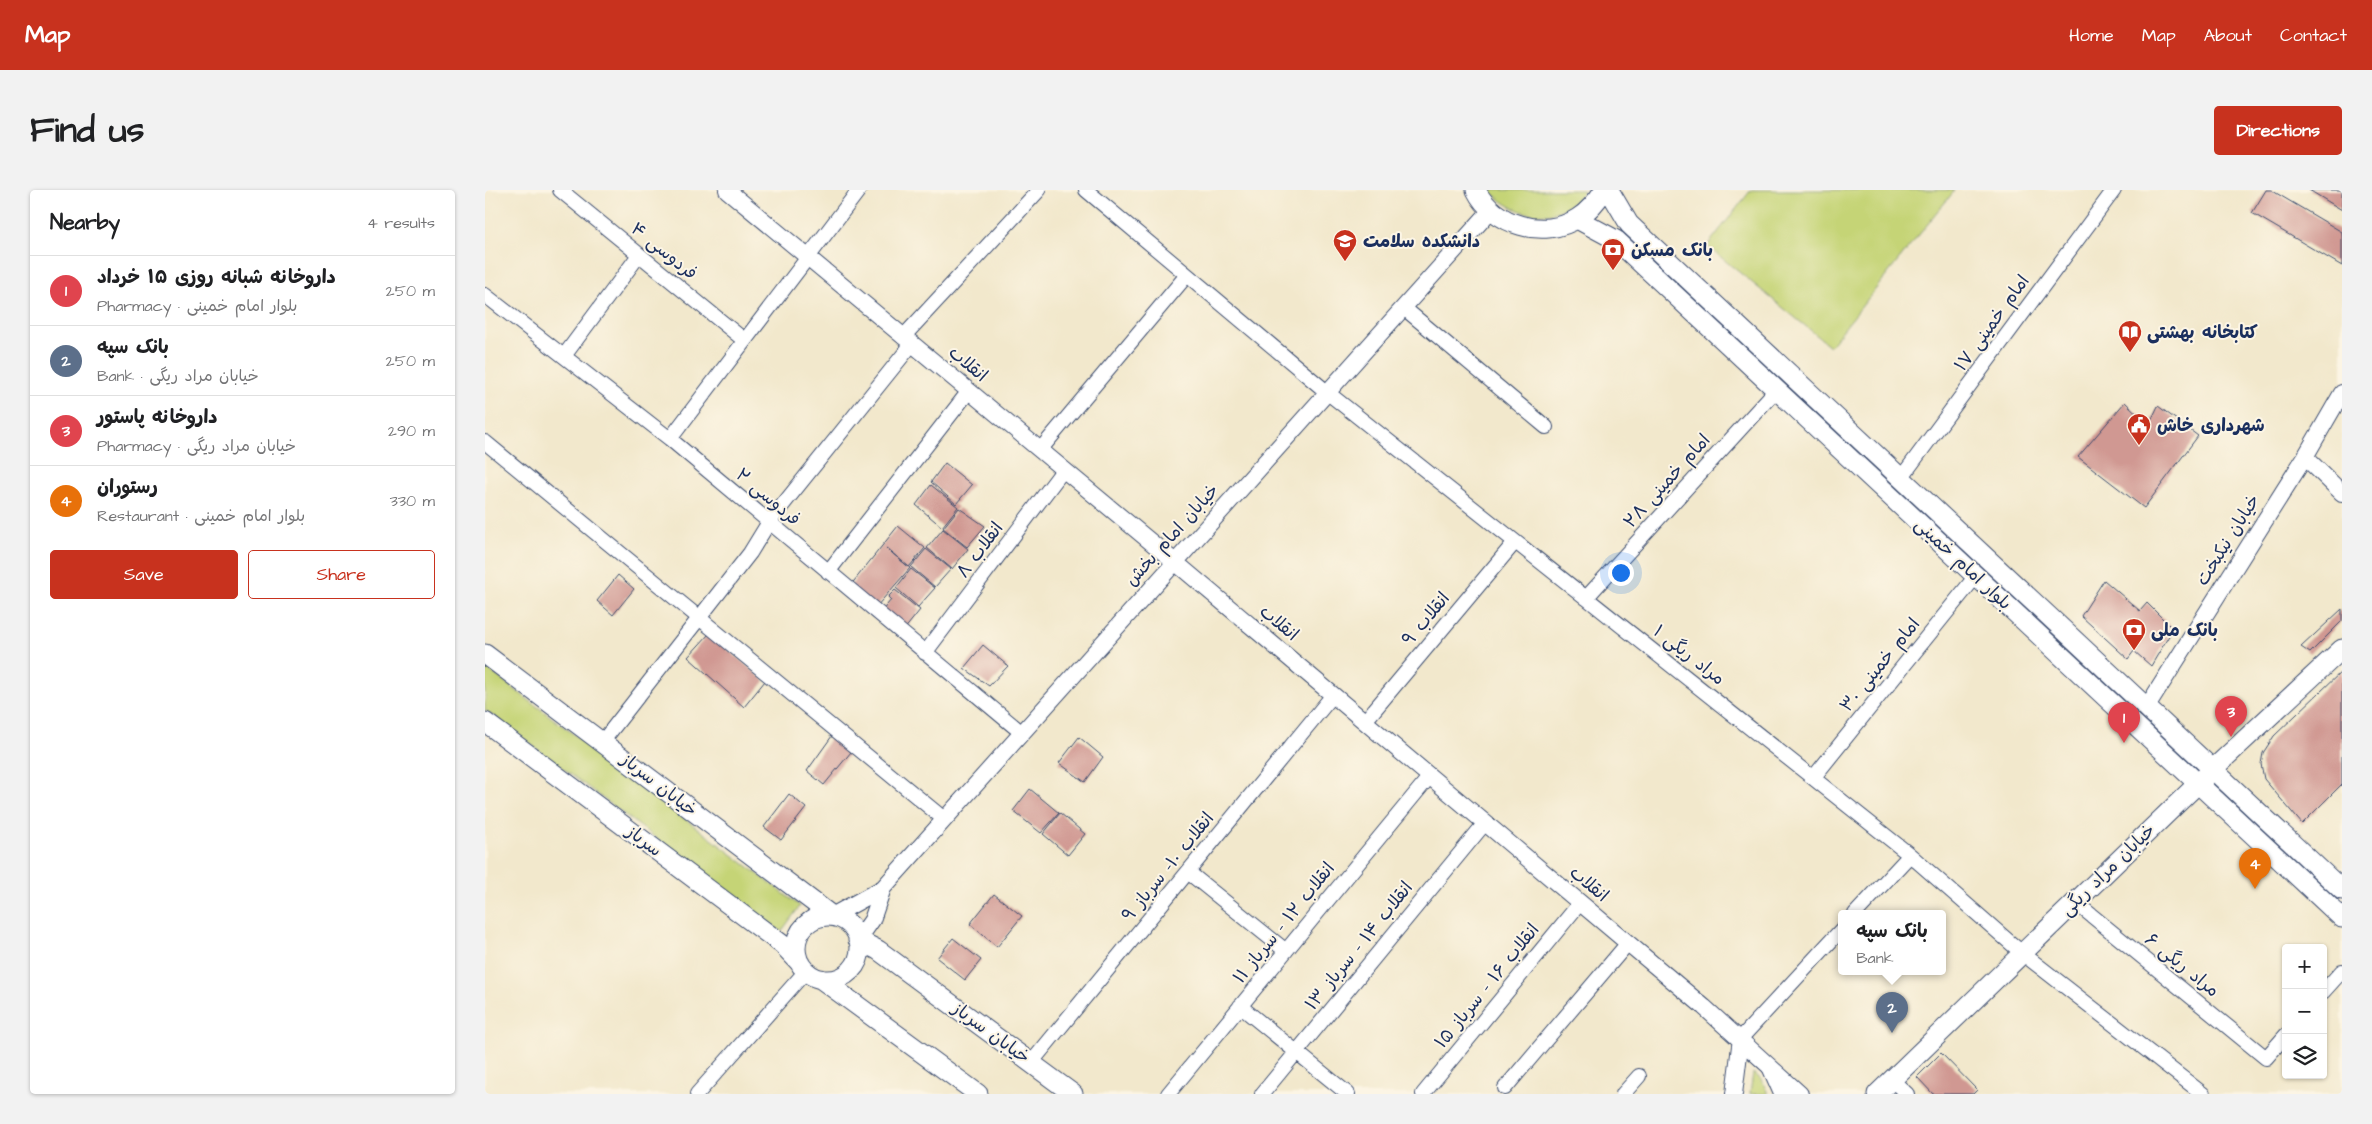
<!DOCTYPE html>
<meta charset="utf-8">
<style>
body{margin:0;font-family:"Architects Daughter","Playpen Sans Arabic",sans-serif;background:#f2f2f2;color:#202124}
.controls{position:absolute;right:15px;bottom:15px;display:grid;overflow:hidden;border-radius:5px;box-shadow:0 1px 4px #0004}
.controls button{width:45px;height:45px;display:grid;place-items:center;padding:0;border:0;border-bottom:1px solid #e0e0e0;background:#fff;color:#202124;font:25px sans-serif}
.you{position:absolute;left:1135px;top:382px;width:18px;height:18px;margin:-12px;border:4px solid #fff;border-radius:50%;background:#1a73e8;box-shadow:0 0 0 8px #1a73e833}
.badge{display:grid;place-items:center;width:32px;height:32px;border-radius:50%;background:#c8321e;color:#fff;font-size:16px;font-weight:700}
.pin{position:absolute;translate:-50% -41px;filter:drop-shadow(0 1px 2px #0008)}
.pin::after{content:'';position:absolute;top:26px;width:18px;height:15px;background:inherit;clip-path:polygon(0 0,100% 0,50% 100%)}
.popup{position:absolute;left:1353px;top:720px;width:108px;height:65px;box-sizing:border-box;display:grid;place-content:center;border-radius:5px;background:#fff;filter:drop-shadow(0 1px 4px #0005);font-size:16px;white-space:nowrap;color:#757577}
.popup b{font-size:19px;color:#202124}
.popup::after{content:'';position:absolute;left:50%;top:100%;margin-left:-10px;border:10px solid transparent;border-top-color:#fff}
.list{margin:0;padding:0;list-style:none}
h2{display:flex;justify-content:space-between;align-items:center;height:65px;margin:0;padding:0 20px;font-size:21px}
h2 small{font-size:16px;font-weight:400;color:#757577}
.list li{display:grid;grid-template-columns:32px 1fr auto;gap:15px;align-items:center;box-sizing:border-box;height:70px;padding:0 20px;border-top:1px solid #e0e0e0}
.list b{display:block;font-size:19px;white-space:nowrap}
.list p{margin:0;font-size:16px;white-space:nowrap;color:#757577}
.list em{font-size:16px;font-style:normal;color:#757577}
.actions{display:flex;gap:10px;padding:15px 20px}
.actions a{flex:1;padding:11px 0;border:1px solid #c8321e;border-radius:5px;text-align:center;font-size:18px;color:#c8321e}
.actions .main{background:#c8321e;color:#fff}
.icon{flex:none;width:28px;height:28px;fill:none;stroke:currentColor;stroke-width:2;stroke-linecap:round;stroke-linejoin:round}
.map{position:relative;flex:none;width:1857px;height:904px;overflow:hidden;border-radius:5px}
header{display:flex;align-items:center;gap:30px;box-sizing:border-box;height:70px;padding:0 25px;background:#c8321e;color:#fff}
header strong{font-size:24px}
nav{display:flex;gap:28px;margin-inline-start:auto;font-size:18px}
.intro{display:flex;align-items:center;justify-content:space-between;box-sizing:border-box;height:120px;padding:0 30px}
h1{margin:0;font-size:35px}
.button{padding:12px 22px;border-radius:5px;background:#c8321e;color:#fff;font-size:18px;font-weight:700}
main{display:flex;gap:30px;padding:0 30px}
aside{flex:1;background:#fff;border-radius:5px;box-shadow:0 1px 4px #0004}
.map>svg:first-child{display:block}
</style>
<header>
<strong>Map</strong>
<nav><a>Home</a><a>Map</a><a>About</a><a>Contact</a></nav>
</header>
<div class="intro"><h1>Find us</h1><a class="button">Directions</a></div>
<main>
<aside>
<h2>Nearby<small>4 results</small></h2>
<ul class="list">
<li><span class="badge" style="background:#e0444e">1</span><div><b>داروخانه شبانه روزی ۱۵ خرداد</b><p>Pharmacy · بلوار امام خمینی</p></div><em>250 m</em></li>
<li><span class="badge" style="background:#5c6f8a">2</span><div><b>بانک سپه</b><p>Bank · خیابان مراد ریگی</p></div><em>250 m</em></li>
<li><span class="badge" style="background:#e0444e">3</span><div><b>داروخانه پاستور</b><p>Pharmacy · خیابان مراد ریگی</p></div><em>290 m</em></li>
<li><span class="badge" style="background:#e8710a">4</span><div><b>رستوران</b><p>Restaurant · بلوار امام خمینی</p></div><em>330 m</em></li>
</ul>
<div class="actions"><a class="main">Save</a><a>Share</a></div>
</aside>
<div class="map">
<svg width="1857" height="904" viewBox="0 0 1857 904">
<rect width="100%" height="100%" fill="#fcf5e5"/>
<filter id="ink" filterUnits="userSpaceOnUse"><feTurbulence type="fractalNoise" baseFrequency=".02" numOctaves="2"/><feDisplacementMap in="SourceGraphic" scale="10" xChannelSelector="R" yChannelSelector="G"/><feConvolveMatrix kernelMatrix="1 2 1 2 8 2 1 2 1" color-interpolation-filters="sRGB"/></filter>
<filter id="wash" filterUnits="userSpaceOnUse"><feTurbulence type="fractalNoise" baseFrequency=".0096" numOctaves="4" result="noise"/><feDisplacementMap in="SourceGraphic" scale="20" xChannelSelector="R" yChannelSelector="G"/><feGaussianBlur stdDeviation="1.12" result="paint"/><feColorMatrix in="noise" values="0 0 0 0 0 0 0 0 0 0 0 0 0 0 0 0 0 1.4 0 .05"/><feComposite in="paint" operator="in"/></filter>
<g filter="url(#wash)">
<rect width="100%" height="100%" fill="#f2e8cc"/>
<path fill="#c5d476" stroke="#70826a" d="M1004,0H1100C1072,36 1033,29 1004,0Z
M1266,0H1470L1345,156L1222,56Z
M0,477L315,716L296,742L0,520Z
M1268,883L1277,890L1283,904H1265Z"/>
<g id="blocks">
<path fill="#d09892" d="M1781,0H1786L1857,42V76L1767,23Z
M1824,0H1857V20Z
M1640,212L1664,235L1673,216L1713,246L1659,318L1593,267Z
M460,273L487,295L471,314L446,292Z
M446,295L473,317L457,337L431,315Z
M474,318L500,336L482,357L458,338Z
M413,336L440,358L424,377L401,358L425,378L391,417L365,396Z
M458,339L483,359L467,379L442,358Z
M441,359L466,379L450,397L426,377Z
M426,379L450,398L433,417L411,398Z
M133,385L149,399L128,425L112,411Z
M1619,390L1655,421L1662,413L1688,439L1666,476L1649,461L1643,469L1596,426Z
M410,400L435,420L419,440L397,421L406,410L403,407Z
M1857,419V431L1825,463L1816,457Z
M224,444L280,491L259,517L203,467Z
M498,455L523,476L504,496L479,478Z
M1857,481V594L1817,634L1779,589L1776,574L1778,563L1789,546Z
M347,546L366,562L339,595L322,581Z
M594,547L618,567L600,592L574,573Z
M545,599L574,623L556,643L528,621Z
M304,604L321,618L296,650L279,637Z
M575,623L600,644L583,665L558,644Z
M509,704L537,726L512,757L485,734Z
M468,748L496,770L480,790L452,768Z
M1456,863L1492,900L1488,904H1448L1432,887Z"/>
</g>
</g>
<g filter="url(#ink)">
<use href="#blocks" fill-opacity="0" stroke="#3b4b6e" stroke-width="1"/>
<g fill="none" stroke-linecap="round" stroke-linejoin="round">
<g stroke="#3b4b6e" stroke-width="16">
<path id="minor" d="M75,0L259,150
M601,0L843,203L1425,665L1537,763L1718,904
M0,105L185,249L537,543
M919,118L1061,237
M418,147L554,0
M79,166L154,65
M185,249L374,0
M0,252L459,629
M555,260L702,85
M1416,288L1629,0
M343,382L484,201
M1101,408L1291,200
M440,463L579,279
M880,531L1030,352
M118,551L265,363L284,332L427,154
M1328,588L1491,386
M703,682L801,761
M1590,712L1781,868L1801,845
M1370,724L1425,665
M1838,802L1857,781
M755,816L863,904
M1256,848L1357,739
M546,873L848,505
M1284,877L1296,904
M1406,889L1422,904
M1020,898L1143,753
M212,904L321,781
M683,904L945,586
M777,904L1000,633
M938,904L1095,713
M1138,904L1154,886"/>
</g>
<g stroke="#3b4b6e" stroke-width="18">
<path id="tertiary" d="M242,0L690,372L1219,817L1315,904
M1820,267L1857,303
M1662,517L1820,267L1857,203
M347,726L398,698L1006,20
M373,750L387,730L398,698
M1249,904L1256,848"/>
</g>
<g stroke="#3b4b6e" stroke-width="21">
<path id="secondary" d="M991,0C1008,35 1059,50 1093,28C1104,21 1112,11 1119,0
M1124,0L1144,34L1857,700
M1092,29L1131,50L1857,728
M0,464L347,726
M0,532L298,755L315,773
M311 758a32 32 0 1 1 64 0a32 32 0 1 1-64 0Z
M373,750L393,760L588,904
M336,789L493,904
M1392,904L1728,579L1857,459"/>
</g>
<use href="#minor" stroke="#fff" stroke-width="14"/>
<use href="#tertiary" stroke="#fff" stroke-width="16"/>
<use href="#secondary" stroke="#fff" stroke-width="19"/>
</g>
</g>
<defs>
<g id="university-pin" transform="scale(1.25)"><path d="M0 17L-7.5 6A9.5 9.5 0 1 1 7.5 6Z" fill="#c8321e" stroke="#fcf5e5"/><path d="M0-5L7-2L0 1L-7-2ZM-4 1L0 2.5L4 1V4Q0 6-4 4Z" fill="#fff"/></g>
<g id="bank-pin" transform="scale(1.25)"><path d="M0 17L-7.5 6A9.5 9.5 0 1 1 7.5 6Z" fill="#c8321e" stroke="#fcf5e5"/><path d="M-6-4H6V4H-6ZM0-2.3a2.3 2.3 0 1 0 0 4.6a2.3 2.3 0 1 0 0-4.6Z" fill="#fff"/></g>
<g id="library-pin" transform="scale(1.25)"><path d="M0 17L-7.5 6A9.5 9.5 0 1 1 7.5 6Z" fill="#c8321e" stroke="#fcf5e5"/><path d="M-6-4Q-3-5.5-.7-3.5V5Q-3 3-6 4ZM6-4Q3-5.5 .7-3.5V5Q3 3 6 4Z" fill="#fff"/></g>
<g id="civic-pin" transform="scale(1.25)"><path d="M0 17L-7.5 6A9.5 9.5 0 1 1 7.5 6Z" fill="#c8321e" stroke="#fcf5e5"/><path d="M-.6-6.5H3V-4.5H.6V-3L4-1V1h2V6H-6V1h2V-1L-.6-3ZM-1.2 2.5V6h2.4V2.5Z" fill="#fff"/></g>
</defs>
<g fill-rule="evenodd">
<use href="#university-pin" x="860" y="51"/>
<use href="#bank-pin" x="1128" y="60"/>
<use href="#library-pin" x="1645" y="142"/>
<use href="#civic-pin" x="1654" y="235"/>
<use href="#bank-pin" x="1649" y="440"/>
</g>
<g text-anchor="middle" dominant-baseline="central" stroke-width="4" stroke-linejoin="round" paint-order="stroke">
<g font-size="18" font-weight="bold" fill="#1b2f5e" stroke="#fcf5e5" text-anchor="start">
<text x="878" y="51">دانشکده سلامت</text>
<text x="1146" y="60">بانک مسکن</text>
<text x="1662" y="142">کتابخانه بهشتی</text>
<text x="1672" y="235">شهرداری خاش</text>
<text x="1666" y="440">بانک ملی</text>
</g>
<g font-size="18" fill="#1b2f5e" stroke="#fcf5e5">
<text transform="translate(179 61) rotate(39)">فردوسی ۴</text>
<text transform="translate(1507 133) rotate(-54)">امام خمینی ۱۷</text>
<text transform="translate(483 174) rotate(40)">انقلاب</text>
<text transform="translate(1182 291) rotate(-48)">امام خمینی ۲۸</text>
<text transform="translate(283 307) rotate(40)">فردوسی ۲</text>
<text transform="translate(687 345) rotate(-48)">خیابان امام بخش</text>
<text transform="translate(1743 350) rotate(-58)">خیابان نیکبخت</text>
<text transform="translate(495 360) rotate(-53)">انقلاب ۸</text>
<text transform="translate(1478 374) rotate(43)">بلوار امام خمینی</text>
<text transform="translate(941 429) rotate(-50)">انقلاب ۹</text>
<text transform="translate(794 433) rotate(40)">انقلاب</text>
<text transform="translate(1204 465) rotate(38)">مراد ریگی ۱</text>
<text transform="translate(1395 475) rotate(-51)">امام خمینی ۳۰</text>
<text transform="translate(174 595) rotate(38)">خیابان سرباز</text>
<text transform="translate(159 651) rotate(37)">سرباز</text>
<text transform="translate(683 677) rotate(-51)">انقلاب ۱۰- سرباز ۹</text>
<text transform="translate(1623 680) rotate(-44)">خیابان مراد ریگی</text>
<text transform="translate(1104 694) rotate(40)">انقلاب</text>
<text transform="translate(799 733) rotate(-51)">انقلاب ۱۲ - سرباز ۱۱</text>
<text transform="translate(874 756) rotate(-51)">انقلاب ۱۴ - سرباز ۱۳</text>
<text transform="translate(1697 775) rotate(39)">مراد ریگی ۶</text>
<text transform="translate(1002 796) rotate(-51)">انقلاب ۱۶ - سرباز ۱۵</text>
<text transform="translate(506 843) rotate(36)">خیابان سرباز</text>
</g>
</g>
</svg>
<div class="controls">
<button>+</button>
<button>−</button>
<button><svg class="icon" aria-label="layers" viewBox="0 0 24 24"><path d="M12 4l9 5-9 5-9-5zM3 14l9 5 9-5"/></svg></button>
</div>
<div class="you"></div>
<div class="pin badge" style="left:1639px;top:553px;background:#e0444e">1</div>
<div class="pin badge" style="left:1407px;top:843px;background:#5c6f8a">2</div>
<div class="popup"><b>بانک سپه</b>Bank</div>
<div class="pin badge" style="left:1746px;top:547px;background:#e0444e">3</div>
<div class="pin badge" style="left:1770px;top:699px;background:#e8710a">4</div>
</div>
</main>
